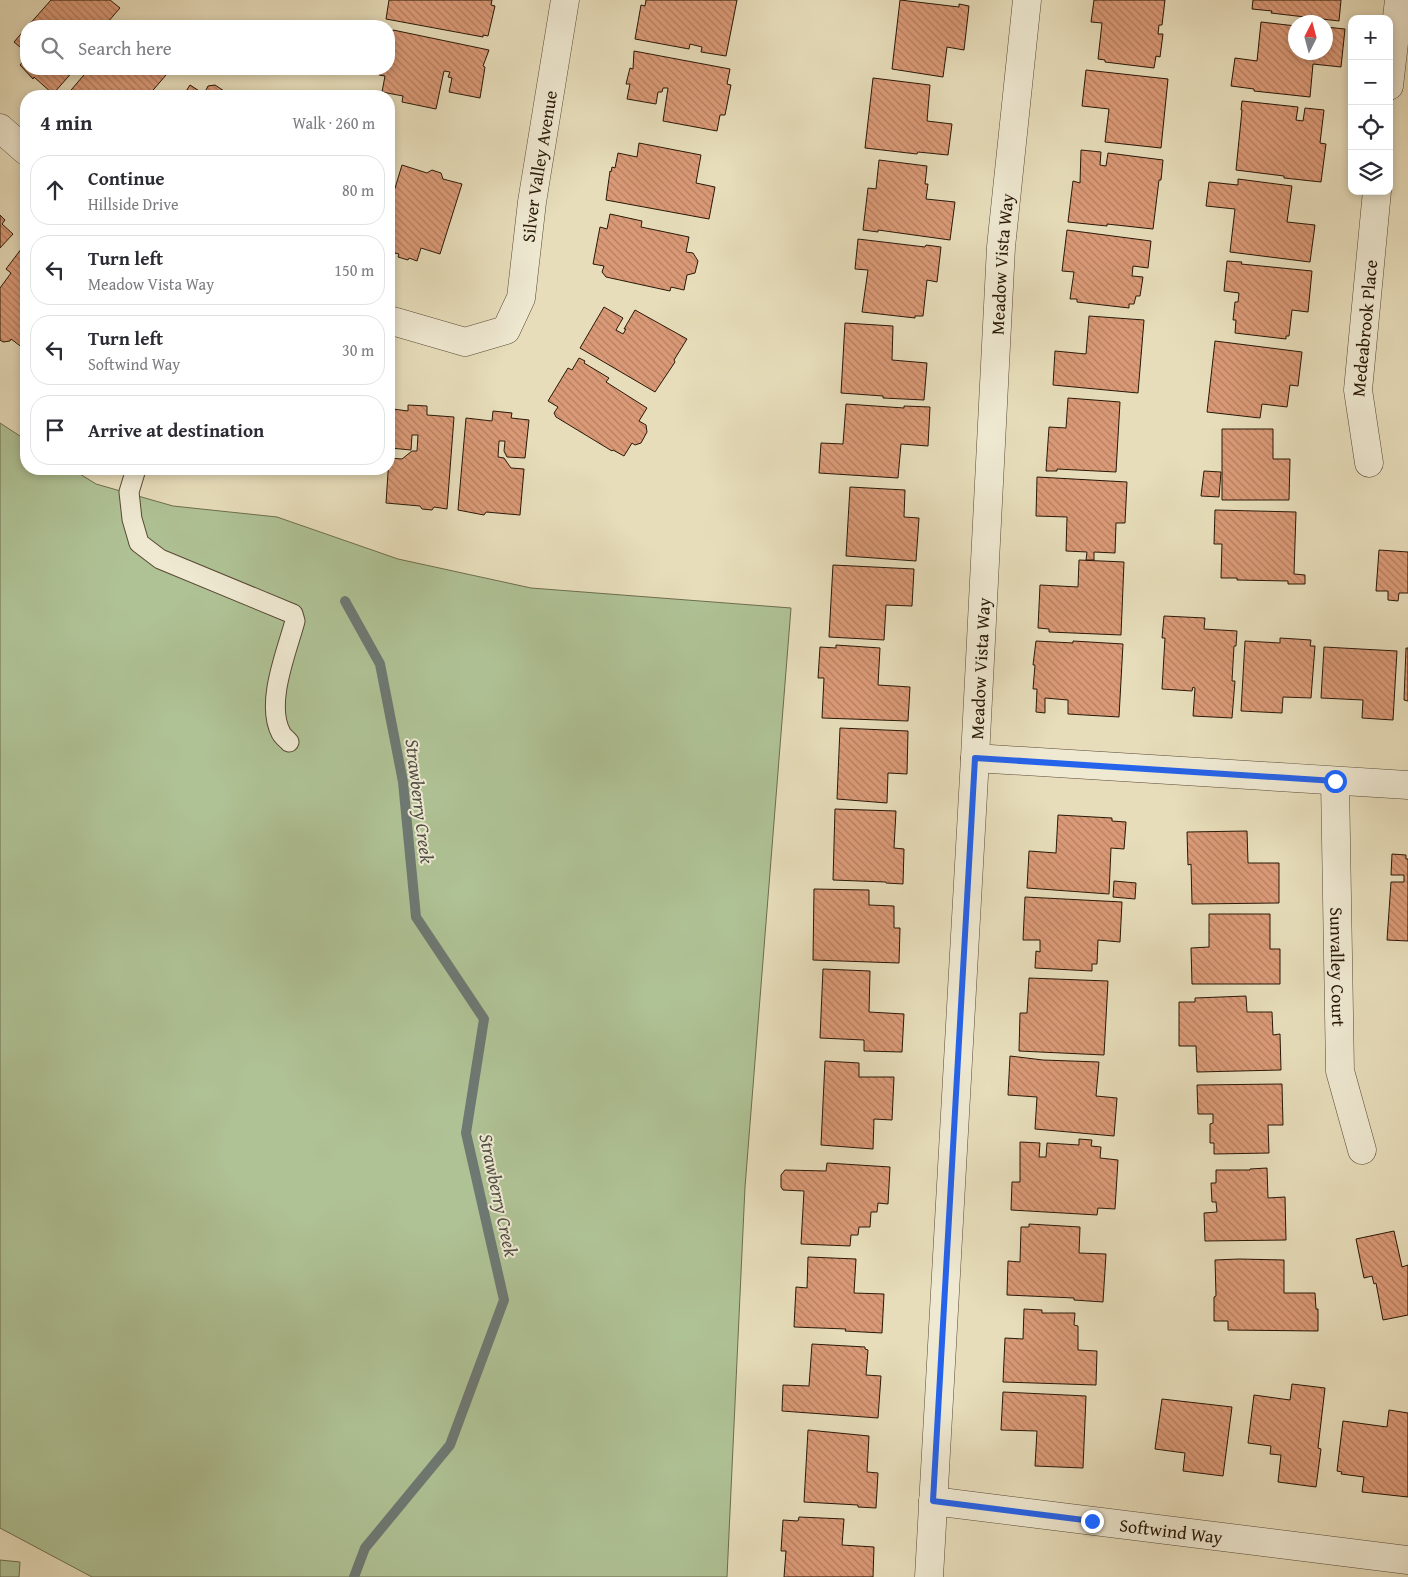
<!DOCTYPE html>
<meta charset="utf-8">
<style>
body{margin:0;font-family:"Gentium Book Plus",serif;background:#f7f7f7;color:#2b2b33}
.controls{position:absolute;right:15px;top:15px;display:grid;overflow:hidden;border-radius:10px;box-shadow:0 2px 8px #0003}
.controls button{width:45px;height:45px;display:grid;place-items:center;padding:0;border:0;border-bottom:1px solid #e1e1e2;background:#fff;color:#2b2b33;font:25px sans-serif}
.compass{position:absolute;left:1288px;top:15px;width:45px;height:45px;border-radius:50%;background:#fff;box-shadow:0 2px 8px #0003;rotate:6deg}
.stop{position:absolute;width:15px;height:15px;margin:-11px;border:4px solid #2563eb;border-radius:50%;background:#fff}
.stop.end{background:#2563eb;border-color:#fff;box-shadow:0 1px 5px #0008}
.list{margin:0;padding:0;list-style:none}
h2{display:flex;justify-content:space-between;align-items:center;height:65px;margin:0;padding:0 20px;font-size:21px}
h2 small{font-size:16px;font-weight:400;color:#7c7c81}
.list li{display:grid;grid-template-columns:32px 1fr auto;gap:15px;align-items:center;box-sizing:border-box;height:70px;margin:0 10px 10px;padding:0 10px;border:1px solid #e1e1e2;border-radius:20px}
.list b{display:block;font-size:19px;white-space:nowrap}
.list p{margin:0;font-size:16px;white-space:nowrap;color:#7c7c81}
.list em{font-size:16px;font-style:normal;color:#7c7c81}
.icon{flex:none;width:28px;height:28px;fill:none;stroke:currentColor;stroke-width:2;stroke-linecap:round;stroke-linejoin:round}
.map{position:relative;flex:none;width:1408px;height:1577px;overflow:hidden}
.search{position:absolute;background:#fff;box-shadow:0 2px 8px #0003;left:20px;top:20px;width:375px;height:55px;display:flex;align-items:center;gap:12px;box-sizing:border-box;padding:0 18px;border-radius:20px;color:#7c7c81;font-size:19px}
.panel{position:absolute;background:#fff;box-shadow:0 2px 8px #0003;left:20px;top:90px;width:375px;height:385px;border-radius:20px}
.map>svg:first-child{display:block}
</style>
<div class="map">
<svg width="1408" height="1577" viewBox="0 0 1408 1577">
<defs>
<pattern id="building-back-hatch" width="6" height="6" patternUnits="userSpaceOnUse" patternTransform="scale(1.25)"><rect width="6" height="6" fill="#db9a77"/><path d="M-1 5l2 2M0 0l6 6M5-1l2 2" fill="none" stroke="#b27d60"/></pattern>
</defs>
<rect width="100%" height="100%" fill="#e7ddba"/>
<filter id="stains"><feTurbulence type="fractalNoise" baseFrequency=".004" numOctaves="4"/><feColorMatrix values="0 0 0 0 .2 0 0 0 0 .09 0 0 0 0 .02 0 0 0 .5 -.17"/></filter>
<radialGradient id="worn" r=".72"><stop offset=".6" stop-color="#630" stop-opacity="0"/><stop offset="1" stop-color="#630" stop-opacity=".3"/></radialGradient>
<path fill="#afc295" stroke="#6c6d4e" d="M0,423L26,440V469H72L96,484L173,506L277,517L398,559L531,588L791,608L745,1187L727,1577H92L0,1528Z
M0,1560L20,1562L19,1577H0Z"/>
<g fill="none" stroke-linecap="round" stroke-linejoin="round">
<path stroke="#6e7973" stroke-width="10" d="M345,601L380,664L403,782L416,917L484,1019L466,1133L504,1300L450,1445L365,1548L354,1577"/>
</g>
<path fill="url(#building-back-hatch)" stroke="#291807" d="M51,0H110L120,8L107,23L110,26H28Z
M389,0H492L491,5L495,6L488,36L483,35V37L386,19Z
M646,0H737L726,56L701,52L702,47L690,44L689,49L635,39L641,5L645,6Z
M900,0L959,7V4L969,6L964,50L947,47L943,77L892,69Z
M1094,0H1165L1162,25H1159L1158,34H1163L1160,57L1156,56L1154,68L1105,62V60L1098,59L1102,23L1091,22Z
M1253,0H1341L1339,21L1271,13L1272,11L1252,9Z
M1261,22L1296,26V52H1326V27L1345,29L1341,67L1313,64L1310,97L1254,91V89L1231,86L1235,58L1257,61Z
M26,28V52L14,42Z
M393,30L489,50L483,66L485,67L480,98L449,92L452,78L448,77L450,72L444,71L436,109L402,102L403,96L382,92L385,76L379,75L381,69H389V45Z
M634,51L730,69L727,84L731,85L725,115H720L717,131L663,121L668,88H663L662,92H658L656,104L627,99L630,84H626L630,68L633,69Z
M26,58V69H75L53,94L34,77L33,79L20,65Z
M89,69H159L166,75L148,96H66Z
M1086,70L1168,79L1161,148L1105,142L1109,109L1082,106Z
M873,78L930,85L927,121L952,124L948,155L918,152L917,154L865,148Z
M190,85L204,94L208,86L215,85L227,93V96H183Z
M1242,101L1298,107L1296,120L1303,121L1305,108L1324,110L1320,143L1326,144L1321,182L1284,178V176L1236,170L1242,110H1241Z
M639,143L701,155L696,183L715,187L709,219L606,200L610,171L611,172L612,167L615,168L618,153L637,157Z
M1081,150L1101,152L1100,165L1106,166L1108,153L1163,160L1161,180H1159L1153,229L1107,224V226L1068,222L1073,181L1080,183Z
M879,160L927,166L925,184H928L926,199L955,202L950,240L878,230V232L863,230L868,188L876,189Z
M402,165L427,173L432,170L441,173L443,179L462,184L440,254L421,248L417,261L409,258L408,260L398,257L399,254L395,253L394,256L389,254V208Z
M1238,179L1292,186L1287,222L1315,225L1310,262L1230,252L1235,209L1206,206L1209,182L1238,185Z
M610,214L642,221L641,227L689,237L686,252L693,253L698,261L695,273L687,275L684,290L671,287L670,291L606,277L602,272L604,266L593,264L600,227L607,229Z
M0,215L5,220L2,224L13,234L0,248Z
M1067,230L1151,241L1148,268L1133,266L1132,276L1143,277L1140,296H1136L1134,304H1129V308L1077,302V299H1070L1074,272L1062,271Z
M858,239L925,247L926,245L941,247L937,282L927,280L923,316H915V318L862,312L868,270L855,269Z
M25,244L26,245V344L23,348L11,339L10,341L3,342L0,340V288L11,273L6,269Z
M1227,261L1242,262L1241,264L1312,271L1308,312L1292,310L1289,336H1286V339L1235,333L1236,320H1233L1235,302H1238L1239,293L1224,291Z
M604,307L623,318L616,330L623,334L626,329H624L635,310L687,339L674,360L675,362L655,392L580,348Z
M1089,316L1144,320L1138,393L1053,385L1055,351L1086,354Z
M845,323L893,326L892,360L927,363L924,400L883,398V396L841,393Z
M1215,341L1302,352L1298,386L1290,385L1287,407L1262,404L1260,418L1207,412Z
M579,358L585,361L584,363L609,378L606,382L647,408L639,421L646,425L647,432L641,443L635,445L632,443L624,456L613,450L612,451L556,417L554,413L558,407L548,401L568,368L572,370Z
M1068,398L1120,402L1116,472L1057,469V471H1046L1049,427L1066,428Z
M846,404L904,408V406L930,407L928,446L901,444L898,478L819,473L821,443L843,444Z
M408,405L427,406V415L454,417L447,509L434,507L432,510L422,509L420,506L386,503L389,458L402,459L412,451H417L418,435H412L411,450L390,448L393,409L408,411Z
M493,411L512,413L511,418L529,420L525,458L507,457L504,451L505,441H499L498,457L504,458L511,468L524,469L520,515L486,512L484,515L458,510L466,418L492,421Z
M1222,429H1273V459H1290L1289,500H1222Z
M1204,471L1221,472L1219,497L1201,496Z
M1037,477L1127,482L1125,523H1116L1115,553L1094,552V560H1086L1087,552L1066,551L1067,517L1036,516Z
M850,487L905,490L904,517L919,518L916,561L846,556Z
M1215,510L1296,512L1294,574L1305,575V584H1288V581L1237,580V578H1221L1222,544H1214Z
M1379,550L1408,552V593H1399L1398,601L1388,600V591H1376Z
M1079,560L1124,562L1121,635L1049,632V629L1038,628L1040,585L1078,587Z
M833,565L914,569L912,606L886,605L884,640L829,637Z
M1164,616L1205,618L1204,629L1237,631L1236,646H1234L1232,681H1235L1232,718L1193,716L1195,688L1193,687L1192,691L1162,689L1165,638H1162Z
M1280,638L1311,640L1310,646H1315L1311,698L1283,697L1282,713L1241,711L1245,641L1280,643Z
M1036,641L1073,643V641L1123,644L1119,717L1068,714V700L1045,698V713L1036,712L1037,689H1033L1035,665H1033Z
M836,645L880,648L878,685L910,687L908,721L822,718L824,678H818L820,647L836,648Z
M1324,647L1397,651L1393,720L1362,718L1363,700L1321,698Z
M1406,648H1408V701L1404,700Z
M840,728L908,731L907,774L888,773L887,803L837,799Z
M835,809L896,811L894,848L904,849L903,884L886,883V882L833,880Z
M1058,815L1112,818V821L1126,822L1124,849L1111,848L1109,894L1027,888L1029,851L1056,853Z
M1247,831L1248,863H1279V903L1192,904L1191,864L1188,865L1187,832Z
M1392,854L1406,855V859H1408V941L1387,940L1391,882H1404V875H1391Z
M1114,881L1136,883L1135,899L1113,897Z
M814,889L869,890V905L894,906V928H900L899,963L813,960Z
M1025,897L1122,902L1120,942L1098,940L1097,964H1092V971L1035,968L1036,951L1040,952V940H1023Z
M1209,914H1270V949H1280V984H1192L1191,948L1209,947Z
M823,969L870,971L869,1012L904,1014L902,1052L864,1051V1040L820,1038Z
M1029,978L1108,981L1104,1055L1019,1051L1020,1013H1027Z
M1246,996L1247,1012H1272L1273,1035L1280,1034L1281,1070L1197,1072L1196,1046H1179V1002H1195V998Z
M1010,1056L1043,1060L1099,1062L1096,1096L1117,1098L1114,1136L1035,1129L1037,1097L1008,1095Z
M825,1061L859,1063V1077H894L892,1120L874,1119L873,1149L821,1145Z
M1282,1084L1283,1125H1268L1269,1153L1214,1154V1143H1210V1124L1213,1123V1114H1198L1197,1085Z
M1079,1139L1092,1140L1091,1146L1101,1147L1100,1158L1118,1160L1115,1209L1098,1208L1097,1215L1011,1210L1012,1182H1020V1142L1040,1143L1039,1157H1046L1047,1143L1079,1145Z
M827,1163L890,1167L888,1204L878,1203L877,1212H871L870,1227H859L858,1235H851L850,1246L801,1244L804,1191L783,1190L781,1187V1175L785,1170L826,1171Z
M1267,1168L1268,1198L1285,1197L1286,1240L1205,1241L1204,1213L1217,1212L1216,1202H1212L1211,1183H1216V1170H1250V1169Z
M1029,1224L1080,1227L1079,1253L1106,1254L1103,1302L1074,1300V1298L1007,1295L1008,1261L1020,1262L1021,1227H1029Z
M1394,1231L1402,1267L1408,1265V1315L1383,1320L1376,1283L1374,1284L1372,1276L1364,1278L1356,1239Z
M808,1257L856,1259L854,1293L884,1294L882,1333L845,1331L846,1329L794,1327L796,1287L807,1288Z
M1239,1259L1284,1260V1293H1315L1316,1309H1318V1331L1228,1330V1321H1214V1297L1216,1296L1215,1260Z
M1024,1309L1042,1310V1313H1075L1074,1325L1078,1326V1350L1097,1351L1096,1385L1003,1382L1005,1338L1023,1339Z
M812,1344L865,1347V1349L868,1350L866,1375L881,1376L878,1418L782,1411L783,1385L809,1386Z
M1292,1384L1325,1388L1318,1448L1321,1449L1316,1487L1278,1482L1281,1455L1270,1454L1271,1446L1248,1443L1254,1395L1290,1400Z
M1003,1392L1086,1396L1083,1468L1035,1466L1037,1431L1001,1430Z
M1162,1399L1232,1407L1223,1476L1183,1471L1185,1453L1155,1449Z
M1389,1410L1408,1413V1497L1362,1492L1364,1477L1341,1474L1342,1472L1337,1471L1343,1421L1387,1427Z
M808,1430L869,1436L867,1472L878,1473L876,1508L858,1507V1505L804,1502Z
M799,1517L844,1519L842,1545L874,1547L873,1577H784L786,1551H781L783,1520L798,1521Z"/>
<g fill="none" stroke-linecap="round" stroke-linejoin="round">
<g stroke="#584934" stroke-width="21">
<path id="lane" d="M136,469L129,492L132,519L139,543L160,559L293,614L295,621C287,651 265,703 281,733C282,736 287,739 289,742"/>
</g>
<g stroke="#584934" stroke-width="29">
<g id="street">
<path d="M1389,86L1399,0"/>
<path d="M0,128L26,151"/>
<path id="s1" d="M389,320L465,342L506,330L521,298L532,202L565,0"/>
<path id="s2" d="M1369,463L1358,390L1377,191"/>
<path d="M975,758L1408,785"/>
<path id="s3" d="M1335,781L1340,1071L1362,1150"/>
<path id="s4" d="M933,1501L1408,1560"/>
<path id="s5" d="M929,1577L975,758L1001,247L1027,0"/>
</g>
</g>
<use href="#lane" stroke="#efe9d2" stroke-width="19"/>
<use href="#street" stroke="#efe9d2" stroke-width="28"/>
</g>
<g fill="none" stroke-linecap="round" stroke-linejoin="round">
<path stroke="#2563eb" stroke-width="6" d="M1092,1521L933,1501L975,758L1335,781"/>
</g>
<g text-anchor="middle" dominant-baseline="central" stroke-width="4" stroke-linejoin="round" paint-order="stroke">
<g font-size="18" fill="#291807" stroke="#efe9d2">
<text stroke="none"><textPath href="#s1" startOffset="290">Silver Valley Avenue</textPath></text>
<text stroke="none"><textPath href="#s5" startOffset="1315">Meadow Vista Way</textPath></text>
<text stroke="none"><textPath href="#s2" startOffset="136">Medeabrook Place</textPath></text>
<text stroke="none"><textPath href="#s5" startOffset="910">Meadow Vista Way</textPath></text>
<text stroke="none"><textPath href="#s3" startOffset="186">Sunvalley Court</textPath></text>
<text stroke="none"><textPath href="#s4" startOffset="240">Softwind Way</textPath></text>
</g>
<g font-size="19" font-style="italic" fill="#515046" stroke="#efe9d2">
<text transform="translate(420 801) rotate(83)">Strawberry Creek</text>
<text transform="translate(499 1195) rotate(78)">Strawberry Creek</text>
</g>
</g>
<rect width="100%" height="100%" filter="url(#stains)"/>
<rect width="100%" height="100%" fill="url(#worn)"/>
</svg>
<div class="controls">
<button>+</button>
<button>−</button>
<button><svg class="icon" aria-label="locate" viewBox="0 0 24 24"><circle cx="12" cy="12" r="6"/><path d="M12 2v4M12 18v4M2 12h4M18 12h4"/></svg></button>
<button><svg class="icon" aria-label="layers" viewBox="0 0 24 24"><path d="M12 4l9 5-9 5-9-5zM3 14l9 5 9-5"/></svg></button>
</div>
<svg class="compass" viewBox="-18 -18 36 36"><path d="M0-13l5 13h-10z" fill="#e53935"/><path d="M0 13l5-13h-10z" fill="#7c7c81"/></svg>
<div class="stop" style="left:1335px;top:781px"></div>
<div class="stop end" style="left:1092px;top:1521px"></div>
<div class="search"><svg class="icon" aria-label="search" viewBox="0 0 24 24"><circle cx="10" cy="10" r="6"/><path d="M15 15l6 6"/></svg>Search here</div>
<section class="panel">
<h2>4 min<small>Walk · 260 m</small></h2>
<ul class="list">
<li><svg class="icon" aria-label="ahead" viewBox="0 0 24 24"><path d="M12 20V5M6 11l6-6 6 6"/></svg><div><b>Continue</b><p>Hillside Drive</p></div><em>80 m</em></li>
<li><svg class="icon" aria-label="left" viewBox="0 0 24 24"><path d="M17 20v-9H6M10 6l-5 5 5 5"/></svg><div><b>Turn left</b><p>Meadow Vista Way</p></div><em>150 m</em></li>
<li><svg class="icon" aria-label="left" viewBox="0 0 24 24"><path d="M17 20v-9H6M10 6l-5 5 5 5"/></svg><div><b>Turn left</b><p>Softwind Way</p></div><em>30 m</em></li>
<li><svg class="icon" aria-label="arrive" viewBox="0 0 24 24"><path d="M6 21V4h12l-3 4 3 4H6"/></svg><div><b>Arrive at destination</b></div></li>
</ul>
</section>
</div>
